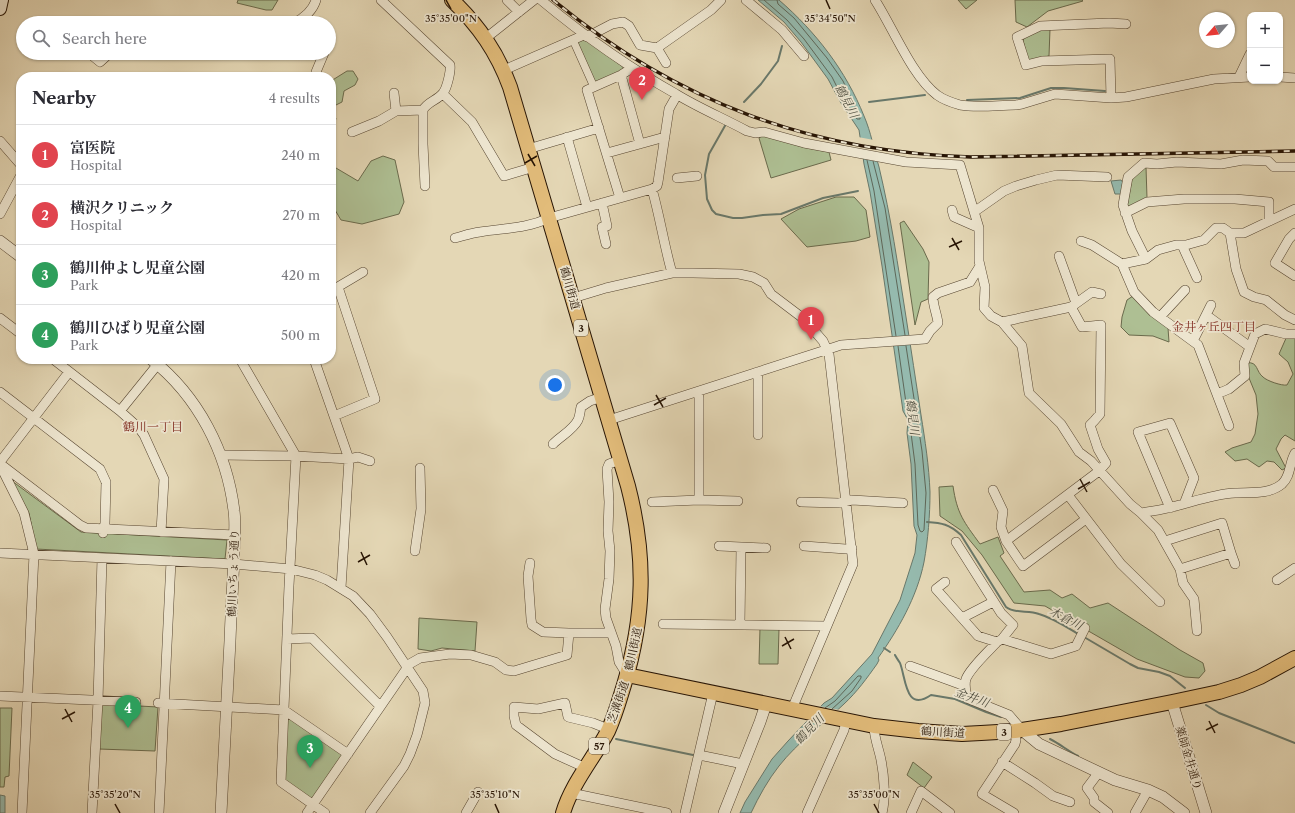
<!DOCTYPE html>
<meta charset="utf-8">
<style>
body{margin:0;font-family:"Libre Caslon Text","Noto Serif JP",serif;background:#f2f2f3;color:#2b2b33}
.controls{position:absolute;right:12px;top:12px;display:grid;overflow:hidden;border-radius:8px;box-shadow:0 1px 3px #0004}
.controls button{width:36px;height:36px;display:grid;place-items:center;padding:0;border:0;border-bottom:1px solid #e1e1e2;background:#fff;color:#2b2b33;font:20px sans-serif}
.compass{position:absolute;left:1199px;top:12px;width:36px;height:36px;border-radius:50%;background:#fff;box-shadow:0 1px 3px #0004;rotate:242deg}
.you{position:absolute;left:555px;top:385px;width:14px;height:14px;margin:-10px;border:3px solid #fff;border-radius:50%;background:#1a73e8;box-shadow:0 0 0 6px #1a73e833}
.badge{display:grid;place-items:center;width:26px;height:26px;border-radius:50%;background:#8f2418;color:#fff;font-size:13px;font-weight:700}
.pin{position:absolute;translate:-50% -33px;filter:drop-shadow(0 1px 2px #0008)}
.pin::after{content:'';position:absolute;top:21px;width:14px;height:12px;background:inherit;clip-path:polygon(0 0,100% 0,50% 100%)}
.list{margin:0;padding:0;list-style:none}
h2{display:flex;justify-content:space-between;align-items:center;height:52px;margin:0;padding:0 16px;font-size:17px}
h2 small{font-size:13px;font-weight:400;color:#7c7c81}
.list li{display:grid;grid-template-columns:26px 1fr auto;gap:12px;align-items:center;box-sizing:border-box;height:60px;padding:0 16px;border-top:1px solid #e1e1e2}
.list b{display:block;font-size:15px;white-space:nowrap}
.list p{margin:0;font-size:13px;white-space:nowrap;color:#7c7c81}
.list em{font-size:13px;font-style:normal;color:#7c7c81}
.icon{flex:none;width:22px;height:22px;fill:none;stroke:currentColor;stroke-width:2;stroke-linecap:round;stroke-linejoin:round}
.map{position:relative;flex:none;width:1295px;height:813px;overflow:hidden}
.search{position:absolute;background:#fff;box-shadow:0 1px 3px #0004;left:16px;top:16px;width:320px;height:44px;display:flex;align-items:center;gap:10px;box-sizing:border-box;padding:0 14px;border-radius:22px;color:#7c7c81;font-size:15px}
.panel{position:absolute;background:#fff;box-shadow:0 1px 3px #0004;left:16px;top:72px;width:320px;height:292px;border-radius:16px}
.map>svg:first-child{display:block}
</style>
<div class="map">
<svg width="1295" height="813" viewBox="0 0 1295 813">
<rect width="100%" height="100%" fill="#e4d7b5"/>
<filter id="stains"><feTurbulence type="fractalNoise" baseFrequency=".005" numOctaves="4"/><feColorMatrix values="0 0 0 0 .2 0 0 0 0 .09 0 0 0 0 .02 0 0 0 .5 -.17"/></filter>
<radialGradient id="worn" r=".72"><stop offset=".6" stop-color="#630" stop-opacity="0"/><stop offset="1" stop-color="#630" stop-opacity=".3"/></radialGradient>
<path fill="#aebf93" stroke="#6a6a4c" d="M238,0H278L272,10H266L237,3Z
M958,0H977L966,9Z
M1015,0H1082L1083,1L1048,11L1027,27L1016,22Z
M1043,29H1050L1049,56L1030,60L1027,57L1023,40L1028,35Z
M581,40H586L623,67V71L594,83L577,44L578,42Z
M347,71H353L358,79L355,85L344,91L342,102L332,107L336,119L331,126V81Z
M763,135L803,147L829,152L831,160L771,178L759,138Z
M383,156L395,160L404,202L399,214L362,224L341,220L335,210V201L331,194V168H336L358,181L371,161Z
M1146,167L1147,198L1129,208L1127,206L1132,178Z
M836,197H854L866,210L870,237L856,241L807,247L781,219L799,209Z
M904,221L923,249L929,262L928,299L921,302L915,325L900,223Z
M1133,296L1168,328L1169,342L1153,336L1129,335L1121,327L1122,317L1127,300Z
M1287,336L1295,337V441L1285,435L1281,439L1276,449L1286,468L1282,470L1274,462L1267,461L1259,467L1247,459L1235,461L1225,452L1232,448L1251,442L1255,434L1258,414L1256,395L1249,378L1247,363C1258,361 1256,372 1263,377C1267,381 1282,386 1287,385L1293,374L1288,362L1279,354Z
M12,481L81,532L227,540L225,559L36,549L29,513Z
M953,486C957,514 964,522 980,544L998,537L1004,553L1000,556L1024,592L1050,590L1062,598L1072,594L1090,608L1108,603L1180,650L1203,663L1205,671L1199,678L1185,677L1137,659L1045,606L1014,603L982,555L962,531L940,516L939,487Z
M419,618L477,622L475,651L442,648L431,651L418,649Z
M760,628L779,629L778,664H759Z
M101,704L158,707L155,751L99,749Z
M0,708H12L9,776L5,777L4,787H0Z
M284,710L348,754L313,805L281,782Z
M913,762L932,777L924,788L907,775Z"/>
<path fill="#95baae" stroke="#69786a" d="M758,0H779C816,32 846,71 864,116C871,132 874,150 879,167C891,217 898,266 906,317C911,349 916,382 921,415C925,440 929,466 930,492C930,515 928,540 924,562C917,597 898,630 878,658L879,660L877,664C867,678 857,692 844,704C823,724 798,742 779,766C768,780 759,796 751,813H740L745,802L772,759L788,741L824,703L832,698L872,654L900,600L915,553L917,535L914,526L911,464L907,433L908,420L903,411L882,266L870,192L864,164L859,130L841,103L828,79L801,42L784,22Z
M1121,180L1124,184L1122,194H1115L1111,181Z
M0,795L5,796V813H0Z"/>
<path fill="#e4d7b5" d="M858,137L874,140L877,152L860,149Z
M819,706L840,710L823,725L805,721Z"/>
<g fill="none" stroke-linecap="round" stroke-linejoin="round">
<path stroke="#5e6759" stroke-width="1" d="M764,0L787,20L804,39L832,77L844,101L857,119H860V117L843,81L827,58L794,18L778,4L777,0
M867,160L874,191L896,336
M873,161L885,208L905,335
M898,346L907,410L912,420L911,433L915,464L918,525L920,531L922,532L924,530L926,493L922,451L906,346
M825,708L835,701L858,676H861V678L852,691L832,709"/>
<path stroke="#69786a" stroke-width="2" d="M967,100L1020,98L1051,88H1064L1105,91
M744,102L761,84L778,61L782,46
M869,102L925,95
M726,124L709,154L705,175L707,199L712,210L716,214L733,218H742L763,215L781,214L823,198L858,191
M927,522C942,523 949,524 961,535L1006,607C1015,614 1028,610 1039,614C1053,618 1065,626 1078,634
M1084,637L1130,664L1138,668L1159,672L1170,676L1185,688
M884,648L890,652
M895,655C896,657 898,660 900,663C906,678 905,713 931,695L955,699L986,712L1001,717
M1206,705L1219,713L1295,743
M616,739L693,755
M1050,739C1060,744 1068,751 1078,756"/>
<g stroke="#564530" stroke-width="8">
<path id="pedestrian" d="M573,40L594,87"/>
</g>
<g stroke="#564530" stroke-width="10">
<path id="minor" d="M381,0L450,65C451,71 447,88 443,93C438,100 427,102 423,110V144L425,186
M507,0L519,12
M541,0C583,35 628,67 676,94C699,108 723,118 747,131L755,133L764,132L804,143L906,162L960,165L979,228V261L985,287L984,308L991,316L1002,322L1022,346L1029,393L1061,424L1079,452L1091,461L1130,504L1141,513L1158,530L1180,569L1183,583L1194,599L1197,631
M746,0L782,30L804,56
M875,0C893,28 912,76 937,95C944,100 953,103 960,105C978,108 998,105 1016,105L1022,104L1055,94L1111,98L1126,97L1214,79L1250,77
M294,23C304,18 313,10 316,0
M329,37V40
M587,37L612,24L623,22L629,26L640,45L657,48L711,10L721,0
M486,38L534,0
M657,48L666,63
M89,53L100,62L110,53
M504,70L584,35
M316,72L324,53
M621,75L640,144
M1239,77L1250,54
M1280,77L1295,78
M394,93L396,111L423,110
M443,94L472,122L504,176L534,167
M1111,98L1110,59L1042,61L1026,65L1017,37L1040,26L1109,23L1126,24
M352,132L379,121L396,111
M567,137L587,207
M0,141L21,165
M528,149L599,128
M607,153L665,137
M677,178L697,176
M652,189C660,217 664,245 672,273
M620,198L587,90L621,75L632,68
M602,203L607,226L602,227L606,244
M952,210L954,217L979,228
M974,212L1004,191L1016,186L1036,180L1057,175L1107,177
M1125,213L1147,202L1184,199H1235L1269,202V220
M0,214L21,175
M1230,233H1244L1295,209
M1295,233L1289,239L1275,263L1295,276
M455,238C463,236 471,233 480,232C504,228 526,229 549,218L652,189L657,186L658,182L669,109L677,95
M1081,241L1092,245L1122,264L1134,292L1153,312L1198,345L1229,426
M1182,245L1197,278
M1059,256L1076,303
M1146,259L1132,231L1123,205L1128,177L1144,163L1157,164L1177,162L1221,164L1243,160L1268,161L1274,167H1295
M1122,264L1146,259L1158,250L1176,245H1186L1204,240L1216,228H1223L1230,233L1236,269L1244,292L1254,297L1266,300L1285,315L1295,320
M331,291L363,272
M573,298L606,288L672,273H693L739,274L753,277L764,283L771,294L804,319L823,341L829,354L853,564L792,709
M1206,315L1250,347
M1160,317L1185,290
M0,318L21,334
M1002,322L1071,307L1092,292L1101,294
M1193,341L1211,305
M53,359L120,411L139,428L144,435L164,479L161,532
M240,359L296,456L289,586L281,782L325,813
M314,359L349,459L341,588
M757,372L758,379V435
M0,392L100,469L106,482L105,523L103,533
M698,392L699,398V500
M1217,394L1229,389L1245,376L1244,363L1255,334L1265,329L1286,334H1295
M120,411L162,359
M334,416L375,399L338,287
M609,420L835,347L841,345L925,339L930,331L938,323C937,314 933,306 933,297L938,293L970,282L980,266
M553,444C561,436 573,430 578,420C580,416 580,411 581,407L590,401L602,397
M221,455L296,456L349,459L358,457L370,461
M620,460L609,464L607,469L609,502L608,531L610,551L609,579L605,609L606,618L616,646L619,662L627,675
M0,462L69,372
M0,465L24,513L34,554L22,813
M3,466L80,525L86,528L235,535
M993,490L1003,511L1001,527L1006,541L1023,566L1086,519
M1068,495L1121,564L1160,602
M652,502L699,500L738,501
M801,502L839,503L852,500L903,503
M1170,508L1138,432L1170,423L1194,478L1184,504
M1141,513C1151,511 1162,510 1172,507C1193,502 1213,494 1235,493C1250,492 1269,495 1282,484C1291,476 1289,463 1295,453
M1006,541L1099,471L1106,463L1098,449L1090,425L1094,421L1100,414L1101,325L1082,327L1071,307
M1165,541L1222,523L1231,553L1180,569
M956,542L1001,613L1013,625L1002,639
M719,546L766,548
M804,546L846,549L852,548
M415,551L421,509L420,468
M0,553L234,564L291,569L315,575L327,580L353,596L370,614L387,637L423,691L425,703L417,735L410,754L404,766L370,813
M1231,553L1235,564
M530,563L528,576L531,619L532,625L543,632L569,633H611
M1277,580L1295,568
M945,582L936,589L978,636L997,642L1002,639L1051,654L1076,646L1085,628
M962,618L993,602
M663,624L826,626
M740,625L741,547
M287,639L312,638L380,706
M997,642C989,651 970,668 966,679C964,685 966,692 967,698L1009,715L1022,730
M406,666L420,658L450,654L471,655L495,662L506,670L514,671L567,655L569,633
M910,666L965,686
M0,696L136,702
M158,703L284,710L348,754
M874,726C874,738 879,749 881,760C884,775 886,798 882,813
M699,755L743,764
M1002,762L1035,783L1053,796L1070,802
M586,768L555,754L516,725L514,716V707L538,709L565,703L568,717L593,723L608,729
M1099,772L1087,788L1094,798V802L1108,813
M571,793L667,813
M92,813L98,701L102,558
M159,813L171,561
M307,813L407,668
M466,813L478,792
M685,813L713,693
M807,813L844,730L846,721
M911,813L921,791L950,813
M1014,813L982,794L1015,744L1016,740L1015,731
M1135,813L1148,790"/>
</g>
<g stroke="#564530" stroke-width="12">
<path id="tertiary" d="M0,241L21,257
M151,359C198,396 227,452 234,511C236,525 234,540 234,554C233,583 231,612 230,641C227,698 224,756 221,813
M1172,702L1206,813
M1022,730L1039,744L1115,780L1148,790L1163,797L1184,813
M724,813L760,722L766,704"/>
</g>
<g stroke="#271404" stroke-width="14">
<path id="secondary" d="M0,9L2,0"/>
</g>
<g stroke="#271404" stroke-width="16">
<path id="primary" d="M452,0C479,26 497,52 510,87L628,486C646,556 645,615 624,685C619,701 615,716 608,731C594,758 572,783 563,813
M627,675L874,726L918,731L962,734L981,733L1015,731L1061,724L1172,702L1219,692L1241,685L1260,677L1295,658"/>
</g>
<use href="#pedestrian" stroke="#ede5cf" stroke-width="7"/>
<use href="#minor" stroke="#ede5cf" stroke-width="9"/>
<use href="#tertiary" stroke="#ede5cf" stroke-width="11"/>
<use href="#secondary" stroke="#ede5cf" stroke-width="12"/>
<use href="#primary" stroke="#e2bc7a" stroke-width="14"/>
<g stroke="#271404" stroke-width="3.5">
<path id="rail" d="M553,0C677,102 811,152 971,157L1295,151"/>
</g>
<use href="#rail" stroke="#ede5cf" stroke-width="2" stroke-dasharray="6" stroke-linecap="butt"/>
</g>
<path fill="none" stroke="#271404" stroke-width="1.5" d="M446,0L451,9M826,0L830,9M528,154L535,166M525,163L537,156M952,238L959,250M949,247L962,241M656,395L663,407M654,405L666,398M1080,479L1087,492M1078,489L1090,482M361,552L367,565M358,562L370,555M785,637L791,649M782,646L794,639M65,709L72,722M62,719L75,712M1209,721L1215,733M1206,730L1218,724M115,804L120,813M495,804L499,813M874,804L879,813"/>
<g text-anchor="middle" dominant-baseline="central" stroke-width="3.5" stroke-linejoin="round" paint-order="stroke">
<g fill="#ede5cf" stroke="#625341" stroke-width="1">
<rect x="574" y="320" width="14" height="16" rx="3"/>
<rect x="997" y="724" width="14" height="16" rx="3"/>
<rect x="589" y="738" width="20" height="16" rx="3"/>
</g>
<g font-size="10" font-weight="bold" fill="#271404">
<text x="581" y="328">3</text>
<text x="1004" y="732">3</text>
<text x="599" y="746">57</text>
</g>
<g font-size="11" fill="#271404" stroke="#ede5cf">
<text transform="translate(570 288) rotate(74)">鶴川街道</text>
<text transform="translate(233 573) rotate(-88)">鶴川いちょう通り</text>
<text transform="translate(633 649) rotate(-78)">鶴川街道</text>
<text transform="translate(618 702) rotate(-71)">芝溝街道</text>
<text transform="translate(943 732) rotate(3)">鶴川街道</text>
<text transform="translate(1189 758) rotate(73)">薬師金井通り</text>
</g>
<g font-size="12" font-style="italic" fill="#4e4e40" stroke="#ede5cf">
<text transform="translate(847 101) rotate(62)">鶴見川</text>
<text transform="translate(913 417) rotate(83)">鶴見川</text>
<text transform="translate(1066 618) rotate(27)">木倉川</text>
<text transform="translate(972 697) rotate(20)">金井川</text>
<text transform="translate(809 729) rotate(-46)">鶴見川</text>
</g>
<g font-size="12" fill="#7a1f14" stroke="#ede5cf">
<text x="1214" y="326">金井ヶ丘四丁目</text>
<text x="153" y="426">鶴川一丁目</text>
</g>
</g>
<g font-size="10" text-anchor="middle" fill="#271404" stroke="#ede5cf" stroke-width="3.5" stroke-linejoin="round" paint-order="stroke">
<text x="451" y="22">35°35'00"N</text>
<text x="830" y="22">35°34'50"N</text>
<text x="115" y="798">35°35'20"N</text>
<text x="495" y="798">35°35'10"N</text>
<text x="874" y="798">35°35'00"N</text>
</g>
<rect width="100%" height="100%" filter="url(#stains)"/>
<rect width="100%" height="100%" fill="url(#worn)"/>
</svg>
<div class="controls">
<button>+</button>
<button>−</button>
</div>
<svg class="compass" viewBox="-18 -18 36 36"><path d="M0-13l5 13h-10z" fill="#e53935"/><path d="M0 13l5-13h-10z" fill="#7c7c81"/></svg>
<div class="you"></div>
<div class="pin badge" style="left:811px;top:340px;background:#e0444e">1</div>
<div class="pin badge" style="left:642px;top:100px;background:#e0444e">2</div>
<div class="pin badge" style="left:310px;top:768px;background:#2e9e5b">3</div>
<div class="pin badge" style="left:128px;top:728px;background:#2e9e5b">4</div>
<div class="search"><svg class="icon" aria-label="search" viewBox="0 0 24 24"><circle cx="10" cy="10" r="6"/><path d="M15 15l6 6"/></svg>Search here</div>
<section class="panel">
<h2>Nearby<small>4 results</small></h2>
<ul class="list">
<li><span class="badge" style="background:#e0444e">1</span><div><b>富医院</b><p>Hospital</p></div><em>240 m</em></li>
<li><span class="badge" style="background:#e0444e">2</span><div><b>横沢クリニック</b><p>Hospital</p></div><em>270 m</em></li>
<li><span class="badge" style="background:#2e9e5b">3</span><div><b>鶴川仲よし児童公園</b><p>Park</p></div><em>420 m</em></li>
<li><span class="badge" style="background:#2e9e5b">4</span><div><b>鶴川ひばり児童公園</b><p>Park</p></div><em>500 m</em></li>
</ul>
</section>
</div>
